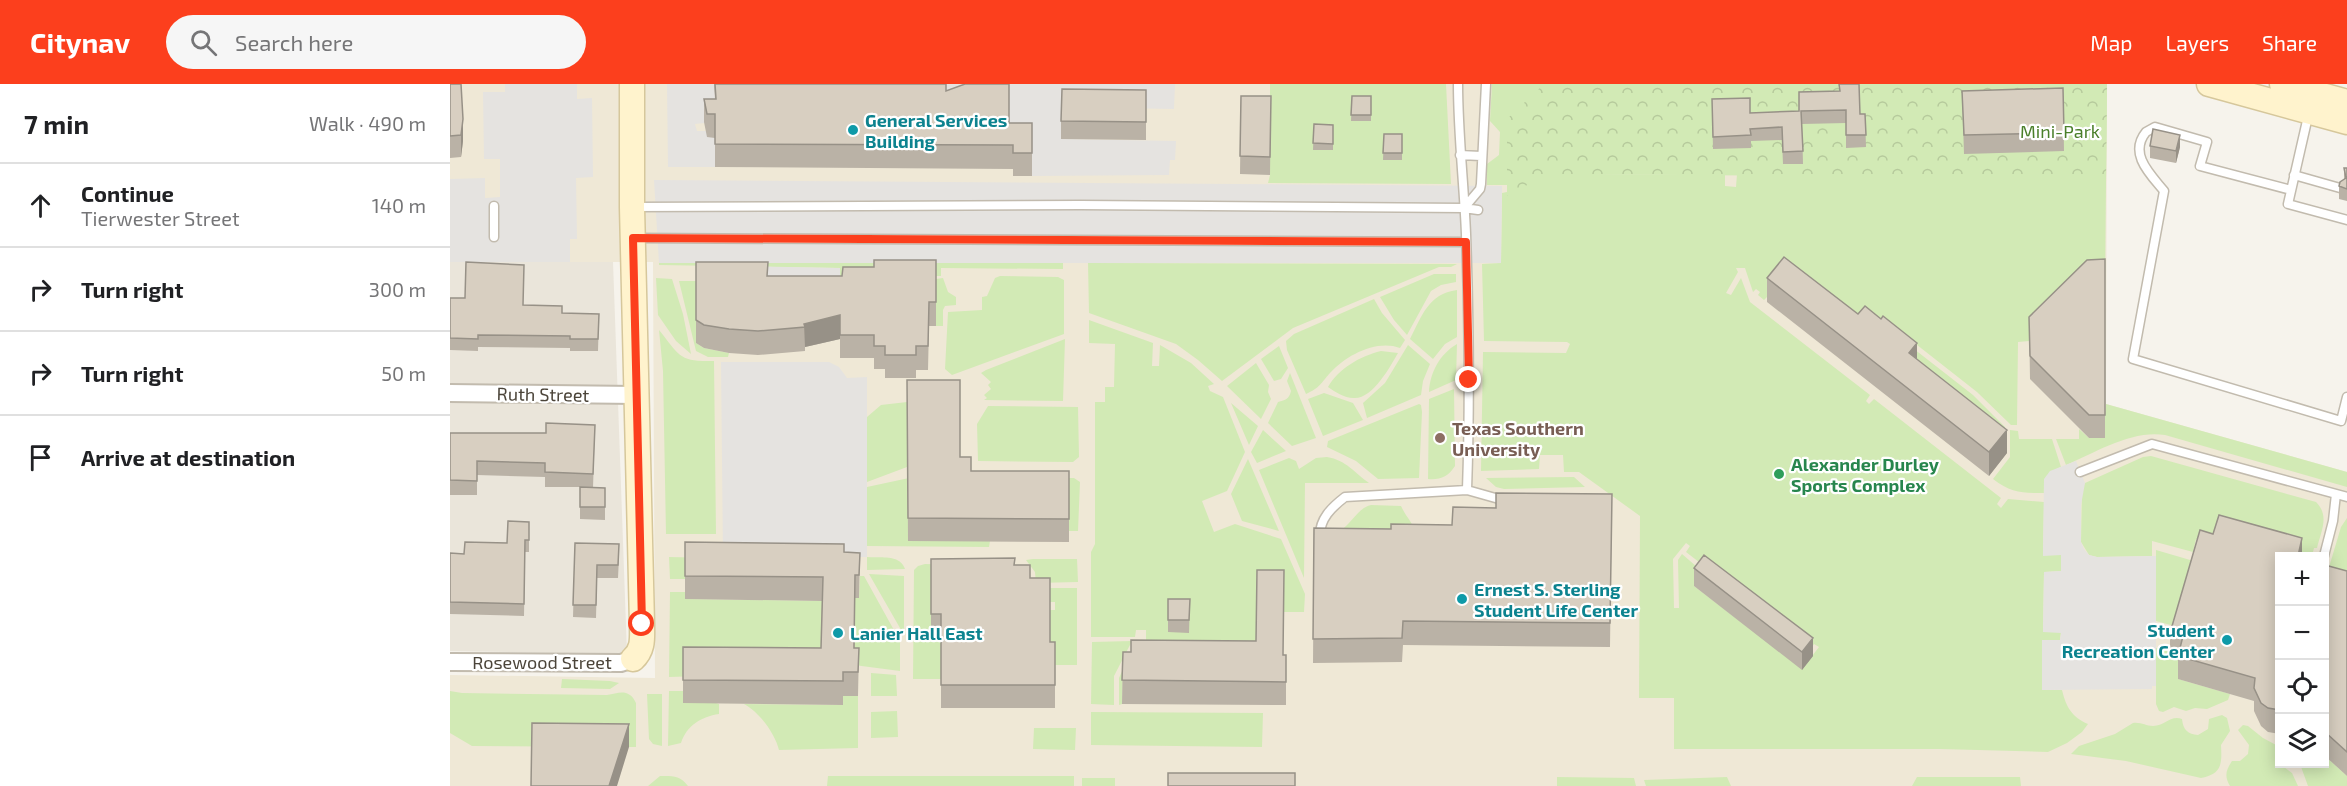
<!DOCTYPE html>
<meta charset="utf-8">
<style>
body{margin:0;font-family:"Exo 2",sans-serif;background:#f6f6f6;color:#202124}
.controls{position:absolute;right:18px;bottom:18px;display:grid;overflow:hidden;border-radius:0px;box-shadow:0 3px 15px #0003}
.controls button{width:54px;height:54px;display:grid;place-items:center;padding:0;border:0;border-bottom:2px solid #e0e0e0;background:#fff;color:#202124;font:30px sans-serif}
.stop{position:absolute;width:18px;height:18px;margin:-14px;border:4px solid #fc3f1d;border-radius:50%;background:#fff}
.stop.end{background:#fc3f1d;border-color:#fff;box-shadow:0 2px 6px #0008}
.list{margin:0;padding:0;list-style:none}
h2{display:flex;justify-content:space-between;align-items:center;height:78px;margin:0;padding:0 24px;font-size:26px}
h2 small{font-size:20px;font-weight:400;color:#757577}
.list li{display:grid;grid-template-columns:39px 1fr auto;gap:18px;align-items:center;box-sizing:border-box;height:84px;padding:0 24px;border-top:2px solid #e0e0e0}
.list b{display:block;font-size:22px;white-space:nowrap}
.list p{margin:0;font-size:20px;white-space:nowrap;color:#757577}
.list em{font-size:20px;font-style:normal;color:#757577}
.icon{flex:none;width:33px;height:33px;fill:none;stroke:currentColor;stroke-width:2;stroke-linecap:round;stroke-linejoin:round}
.map{position:relative;flex:none;width:1897px;height:702px;overflow:hidden}
header{display:flex;align-items:center;gap:36px;box-sizing:border-box;height:84px;padding:0 30px;background:#fc3f1d;color:#fff}
header strong{font-size:28px}
nav{display:flex;gap:33px;margin-inline-start:auto;font-size:21px}
.search{width:420px;height:54px;background:#f6f6f6;display:flex;align-items:center;gap:15px;box-sizing:border-box;padding:0 21px;border-radius:33px;color:#757577;font-size:22px}
main{display:flex}
aside{flex:1;background:#fff}
.map>svg:first-child{display:block}
</style>
<header>
<strong>Citynav</strong>
<div class="search"><svg class="icon" aria-label="search" viewBox="0 0 24 24"><circle cx="10" cy="10" r="6"/><path d="M15 15l6 6"/></svg>Search here</div>
<nav><a>Map</a><a>Layers</a><a>Share</a></nav>
</header>
<main>
<aside>
<h2>7 min<small>Walk · 490 m</small></h2>
<ul class="list">
<li><svg class="icon" aria-label="ahead" viewBox="0 0 24 24"><path d="M12 20V5M6 11l6-6 6 6"/></svg><div><b>Continue</b><p>Tierwester Street</p></div><em>140 m</em></li>
<li><svg class="icon" aria-label="right" viewBox="0 0 24 24"><path d="M7 20v-9h11M14 6l5 5-5 5"/></svg><div><b>Turn right</b></div><em>300 m</em></li>
<li><svg class="icon" aria-label="right" viewBox="0 0 24 24"><path d="M7 20v-9h11M14 6l5 5-5 5"/></svg><div><b>Turn right</b></div><em>50 m</em></li>
<li><svg class="icon" aria-label="arrive" viewBox="0 0 24 24"><path d="M6 21V4h12l-3 4 3 4H6"/></svg><div><b>Arrive at destination</b></div></li>
</ul>
</aside>
<div class="map">
<svg width="1897" height="702" viewBox="0 0 1897 702">
<defs>
<pattern id="park-crowns" width="20" height="18" patternUnits="userSpaceOnUse" patternTransform="scale(1.5)"><rect width="20" height="18" fill="#d2eab5"/><path d="M2 6a3 3 0 1 1 6 0M12 15a3 3 0 1 1 6 0" fill="none" stroke="#b6ca9c"/></pattern>
</defs>
<rect width="100%" height="100%" fill="#f6f3ec"/>
<path fill="#eae5da" d="M0,178H163L177,570L0,567Z"/>
<path fill="#efe8d6" fill-rule="evenodd" d="M0,0H1657L1656,320L1897,388V702H0V591L205,594L203,178H0ZM1830,472H1874V680H1830Z"/>
<path fill="#d2eab5" fill-rule="evenodd" d="M820,0H996L1001,100L818,99L820,91Z
M1042,0H1189L1059,101H1037V80L1049,71L1050,48L1040,37Z
M1657,0L1655,199H1637L1579,257L1568,258L1567,341H1561L1527,308L1462,257L1317,213L1314,216L1308,211L1310,208L1306,205L1303,208L1295,184H1286L1288,188L1276,209L1281,211L1291,194L1300,218L1420,311L1416,317L1419,320L1424,315L1551,414L1547,420L1551,424L1558,415L1594,418L1593,471H1611V487L1594,488L1593,548H1611L1610,556H1593L1592,606H1612C1616,623 1622,633 1638,640L1632,648L1617,659L1598,668L1490,665H1224V614H1189L1190,432L1129,388H1114L1113,371H1090L1089,385L1031,387L1033,268L1116,269L1120,260L1117,258L1034,257L1032,180L1051,179L1052,109L1062,107L1113,75L1132,88L1144,90L1275,91V102L1286,103L1287,90ZM1236,459L1240,462L1236,468L1361,565L1364,560L1369,563L1352,585L1244,502L1254,489L1232,470L1228,476L1229,524H1224L1223,475Z
M209,179H613V185L491,184V192H403L390,206V184L209,181Z
M638,179L1007,180L1001,183H989L843,244L772,297L748,276L726,260L639,229Z
M984,190H1006V198L991,201L981,207L957,251L944,236L930,213Z
M550,192L608,193L614,196V250L502,291L495,285L498,228L532,226V213L537,212L545,194Z
M206,194L222,195L233,230L241,270L226,257L208,231Z
M493,194L498,208L506,213V221L495,222L493,226V242H486V195Z
M229,197H278L246,202V259L254,264L279,269L278,273H258L246,267Z
M1007,206V253L995,260L983,275L960,255C972,232 978,210 1007,206Z
M924,215L932,229L955,256L950,264C927,255 896,271 880,289C870,300 871,303 856,310L837,266L836,257L844,250Z
M639,236L703,259L702,282H709L710,261L741,279L764,300L758,302L760,307L773,313L795,368L777,407L752,417L764,448L785,440L831,455L855,510L854,528H834L806,581L673,592L672,620L669,621V594L686,557L696,556V546H686L685,553H641V468L645,460V318H655V303H664L665,260L639,259Z
M209,246C230,272 229,278 264,277L266,450H216L213,287Z
M615,255L613,317L534,316L537,314L534,311L541,305L538,301L541,298L531,289L536,286Z
M1007,260L1006,296L979,308C980,288 990,270 1007,260Z
M958,261L980,280L973,297L971,311L917,334L913,319L935,299Z
M829,262L838,284L831,295L824,297L811,275Z
M1464,265L1523,311L1555,343V368L1459,293Z
M931,267L948,269C940,283 923,314 905,314C896,315 885,308 878,303C888,285 910,272 931,267Z
M806,279L819,301L818,308L821,315L811,335L777,302Z
M840,289L866,354L842,362L818,339L828,318C836,316 839,315 841,307L837,297Z
M1004,305L1005,382C998,393 990,396 978,395L979,315Z
M874,309L903,319L913,336L873,352L858,315Z
M457,318V376L473,377L417,398V333L431,321Z
M781,319L808,342L799,361Z
M969,320L971,321L972,328L969,394L928,395L906,377L877,363L878,357Z
M1656,320L1897,388V403L1715,351C1681,346 1647,368 1616,381L1606,355H1629V345L1639,354L1655,331Z
M538,322L628,323L629,373L623,378L528,377L527,340Z
M813,346L836,367L807,379L801,368Z
M1560,346L1568,347L1569,355H1602L1611,383C1596,389 1594,394 1594,409C1572,409 1561,409 1543,395L1560,373Z
M1701,372L1866,418C1880,432 1871,447 1867,464H1864L1862,472H1833L1746,455L1743,468L1702,457V472L1647,473L1639,471L1631,458L1632,405L1635,399L1693,373Z
M877,373C896,376 905,389 919,399H855L854,494L809,386L839,374L846,377L849,385L866,374Z
M798,375L829,447L792,437L781,410Z
M1124,393L1135,403L1054,405L1046,403L1036,394Z
M459,394V456L540,457L539,463L417,462V403Z
M624,394L630,398L628,447H619V410L521,395Z
M921,421L951,422C959,439 964,436 965,456L891,446C902,439 908,424 921,421Z
M1897,434V511L1874,500L1891,443Z
M1706,466L1747,478L1728,543L1706,537Z
M219,473L266,474L235,482V495H220Z
M417,473C431,474 450,470 455,485L417,486Z
M583,475H627L628,498L586,499L585,488L576,476Z
M475,480L509,481L481,498V553H491V595H463L464,486L468,482Z
M419,490L454,492V551Z
M410,492H414L450,557V587L404,581L405,514H409Z
M580,504H627V581H600L590,526H605V518H580Z
M220,508H235L236,515L373,517L371,588L219,593Z
M682,557L664,592V621L641,620L642,558Z
M1706,564L1721,568L1720,573L1733,576L1728,595L1780,610L1778,616L1757,625L1745,624L1736,627L1724,623L1713,628L1709,627L1706,620Z
M421,589L446,591L447,612H421Z
M112,595L160,597L169,599L160,605L111,604Z
M0,607L12,609L157,611C169,609 179,604 186,619V663L22,662L0,649Z
M219,607H233L269,620V630C251,633 237,641 231,659L218,662Z
M197,610H212V662L203,660L199,655Z
M393,612H408V664L329,666C325,649 309,628 294,620L393,621Z
M447,627L448,653L421,654V628Z
M641,628L813,629L812,663L641,661Z
M1772,631L1777,634L1780,647L1771,661C1772,680 1772,690 1751,694L1676,677L1621,670L1629,662L1665,650L1683,639C1691,638 1696,642 1703,642C1715,642 1720,631 1732,635C1733,646 1738,650 1748,651L1758,645L1759,635Z
M1793,641L1798,642L1813,654L1828,662L1830,680L1842,689L1848,702H1780C1774,692 1776,686 1782,677H1790L1798,670L1799,661L1788,646Z
M584,644H626L625,666L583,665Z
M1875,672L1897,692V702H1858L1850,680H1874Z
M210,692C222,692 230,691 238,702H198Z
M378,692H624V702H377Z
M1107,693L1184,694L1186,702H1107Z
M1277,693L1281,702H1196L1194,696Z
M1467,693H1570L1571,702H1462Z
M632,694H665V702H632Z"/>
<path fill="url(#park-crowns)" d="M1094,0H1657L1656,94L1097,90L1057,112V35Z"/>
<path fill="#e5e3e0" d="M55,0H127V15L142,14L143,93L126,94L127,155H120V178H0V95L35,94V114L50,113V75H34L33,8H55Z
M217,0H363L263,38L245,40L247,47H256L265,54V83H218Z
M496,0H725L724,25L612,23L611,55L726,57L725,76H720L719,91L582,92L496,22Z
M204,96L1052,102L1051,179H209Z
M278,182L390,184V212Z
M271,278H379L389,283L397,294L417,293V473H273Z
M1626,377L1635,399L1631,421V458L1634,465L1639,471L1647,473L1706,472V602H1702V605L1592,606V556H1610L1611,549L1593,548L1594,488L1611,487V471L1593,472L1594,395L1600,387Z"/>
<g fill="none" stroke-linecap="round" stroke-linejoin="round">
<g stroke="#c2bbae" stroke-width="11">
<path id="lane" d="M1008,0C1008,50 1014,100 1016,150C1019,235 1020,320 1017,406
M1859,28L1838,120L1897,136
M1010,71L1031,72
M1844,91L1890,104
M1841,106L1750,82L1757,58L1705,43L1696,48C1678,70 1701,91 1714,107L1683,275L1891,337L1897,313
M44,122V153
M183,123L631,121L1014,124L1028,126
M1014,124L1030,105L1031,100L1036,0
M183,154L1016,158
M1630,388L1702,360L1897,413
M870,453C869,435 882,423 895,413L1017,406L1056,417
M1874,472L1883,437L1886,410"/>
</g>
<g stroke="#c2bbae" stroke-width="20">
<path id="street" d="M0,309L186,311
M0,578L171,579L183,575"/>
</g>
<g stroke="#d6c79b" stroke-width="27">
<path id="secondary" d="M182,0V123L192,540C192,553 194,565 183,575
M1759,0L1897,38
M1832,0L1897,18"/>
</g>
<use href="#lane" stroke="#fff" stroke-width="8"/>
<use href="#street" stroke="#fff" stroke-width="16"/>
<use href="#secondary" stroke="#fff3cd" stroke-width="24"/>
</g>
<path fill="#bab2a6" d="M0,0L13,57L11,73L0,74Z
M264,0H496V7L559,39H582V92H563V85L265,83V54L257,53L254,38V15H265Z
M1613,4L1614,67L1514,70L1512,7Z
M696,6V56L611,55V37Z
M1349,8L1410,30H1415L1416,63L1396,64V39L1352,40L1353,80H1333L1332,56L1301,57V64L1263,65L1262,15L1300,29L1349,27Z
M791,12H821L820,91L790,90Z
M902,12H921V37H901Z
M864,40L883,41V66H863Z
M934,50H952V76H933Z
M1700,62L1730,63L1726,79L1700,74Z
M1894,84H1897V117L1889,115V102L1894,95Z
M1655,175V354H1639L1580,295L1579,233Z
M486,176V242H479L478,286H466V294H435V285H424V274H390V255L355,263V267L308,271L279,269L254,264L246,259V178L318,192H392L424,183Z
M1317,194L1408,230L1467,275L1557,369L1539,392L1317,218Z
M0,214L73,221L112,229L149,230L148,267H120V264L28,263V267L0,266Z
M457,296L510,373L521,387H619V458L458,457Z
M145,341L143,404H155V436L130,435V403H95V393L27,391V411H0V349H96Z
M1162,410L1160,563L953,561L952,578L863,579L864,444L941,445L1002,441L1046,424Z
M1769,431L1852,454V472H1830V650L1818,648L1811,642L1804,627V617L1728,595V574L1720,572V549L1750,446L1763,450Z
M79,438V468H75L74,532L0,530V469L14,470L57,459Z
M235,458L394,468L410,469L409,514H405L404,564H409L408,612H393V621L233,619V563L371,564L372,517L235,515Z
M125,459L169,473L168,494H147L146,534L123,533Z
M481,475L564,481L580,494L600,558H605V624H491V553H481Z
M1875,481L1897,487V692L1875,672Z
M1244,484L1363,572L1352,586L1244,502Z
M718,515H740L739,549L718,548Z
M673,568L836,571V621L672,620Z"/>
<path fill="#979187" d="M13,35V57L11,73V51Z
M1730,51V63L1726,79V67Z
M390,231V255L355,263L354,240Z
M1467,259V283L1459,269Z
M1557,346V369L1539,392V368Z
M1852,454V472H1848Z
M1363,554V572L1352,586V568Z
M179,640V663L167,702H159Z"/>
<path fill="#d8cfc1" stroke="#979187" stroke-width="1.5" d="M0,0H11L13,35L11,51L0,52Z
M265,0H496V7L515,0H559V39H582V69H563V61L265,60V30H257L254,15H266Z
M1389,0H1409L1410,30H1415L1416,51H1396V26L1351,27L1353,67L1333,68L1332,43L1300,45L1301,51L1263,53L1262,15L1300,14V29L1349,27V8L1390,7Z
M1613,4L1614,49L1514,51L1512,7Z
M612,5L696,6V38L611,37Z
M791,12H821L820,73L790,72Z
M902,12H921V31H901Z
M864,40L883,41V60L863,59Z
M1703,45L1730,51L1726,67L1700,62Z
M934,50H952V69H933Z
M1894,84H1897V105L1889,102L1890,98L1896,94Z
M1334,173L1408,230L1415,222L1431,235L1433,232L1467,259L1459,269L1557,346L1539,368L1317,194Z
M1655,175V331H1639L1580,272L1579,233L1637,176Z
M424,176H486V218H479L478,262H466V271H435V262H424V251H390V231L354,240L355,243L308,247L279,245L254,241L246,236V178H318L317,192H392L393,183H424Z
M16,178L74,181L73,221L112,222V229L149,230L148,255H120V252L28,251V255L0,254V214H15Z
M457,296H510V373H521V387H619V435L458,434Z
M96,339L145,341L143,390L95,388V379L27,377V397L0,396V349H96Z
M130,403L155,404V423H130Z
M1046,409L1162,410L1160,539L953,537L952,554L863,555L864,444L941,445V440L1002,441L1003,423L1046,424Z
M1769,431L1852,454L1848,472H1830V626L1818,624L1811,619L1804,604L1805,594L1728,572L1733,552L1720,549L1750,446L1763,450Z
M58,437L79,438V456H75L74,520L0,518V469L14,470L15,458L57,459Z
M235,458L394,460V468L410,469L409,491H405L404,564H409L408,588H393V597L233,596V563L371,564L373,493L235,492Z
M125,459L169,460L168,481H147L146,521H123Z
M1254,471L1363,554L1352,568L1244,484Z
M565,474L564,481H580V494H600V558H605V601H491V530H481V475Z
M1875,481L1897,487V668L1875,648Z
M807,486H834L833,571H836V598L672,596L673,568H681V556L806,557Z
M718,515H740L739,536H718Z
M82,639L179,640L159,702H81Z
M718,689H845V702H718Z"/>
<g fill="none" stroke-linecap="round" stroke-linejoin="round">
<path stroke="#fc3f1d" stroke-width="8" d="M192,540L183,154L1016,158L1019,296"/>
</g>
<g fill="#0f9aa8" stroke="#fff" stroke-width="2">
<circle cx="403" cy="46" r="6"/>
<circle cx="1012" cy="515" r="6"/>
<circle cx="388" cy="549" r="6"/>
<circle cx="1777" cy="556" r="6"/>
</g>
<circle fill="#8d6e63" stroke="#fff" stroke-width="2" cx="990" cy="354" r="6"/>
<circle fill="#2e9e5b" stroke="#fff" stroke-width="2" cx="1329" cy="390" r="6"/>
<g text-anchor="middle" dominant-baseline="central" stroke-width="4.5" stroke-linejoin="round" paint-order="stroke">
<g font-size="18" font-weight="bold" fill="#0d838f" stroke="#fff" text-anchor="start">
<text x="415" y="36">General Services<tspan x="415" dy="21">Building</tspan></text>
<text x="1024" y="505">Ernest S. Sterling<tspan x="1024" dy="21">Student Life Center</tspan></text>
<text x="1765" y="546" text-anchor="end">Student<tspan x="1765" dy="21">Recreation Center</tspan></text>
<text x="400" y="549">Lanier Hall East</text>
</g>
<g font-size="18" fill="#4a7f2a" stroke="#fff">
<text x="1610" y="47">Mini-Park</text>
</g>
<g font-size="18" fill="#4b4439" stroke="#fff">
<text transform="translate(93 310) rotate(1)">Ruth Street</text>
<text x="92" y="578">Rosewood Street</text>
</g>
<g font-size="18" font-weight="bold" fill="#785e54" stroke="#fff" text-anchor="start">
<text x="1002" y="344">Texas Southern<tspan x="1002" dy="21">University</tspan></text>
</g>
<g font-size="18" font-weight="bold" fill="#27864d" stroke="#fff" text-anchor="start">
<text x="1341" y="380">Alexander Durley<tspan x="1341" dy="21">Sports Complex</tspan></text>
</g>
</g>
</svg>
<div class="controls">
<button>+</button>
<button>−</button>
<button><svg class="icon" aria-label="locate" viewBox="0 0 24 24"><circle cx="12" cy="12" r="6"/><path d="M12 2v4M12 18v4M2 12h4M18 12h4"/></svg></button>
<button><svg class="icon" aria-label="layers" viewBox="0 0 24 24"><path d="M12 4l9 5-9 5-9-5zM3 14l9 5 9-5"/></svg></button>
</div>
<div class="stop" style="left:192px;top:540px"></div>
<div class="stop end" style="left:1019px;top:296px"></div>
</div>
</main>
